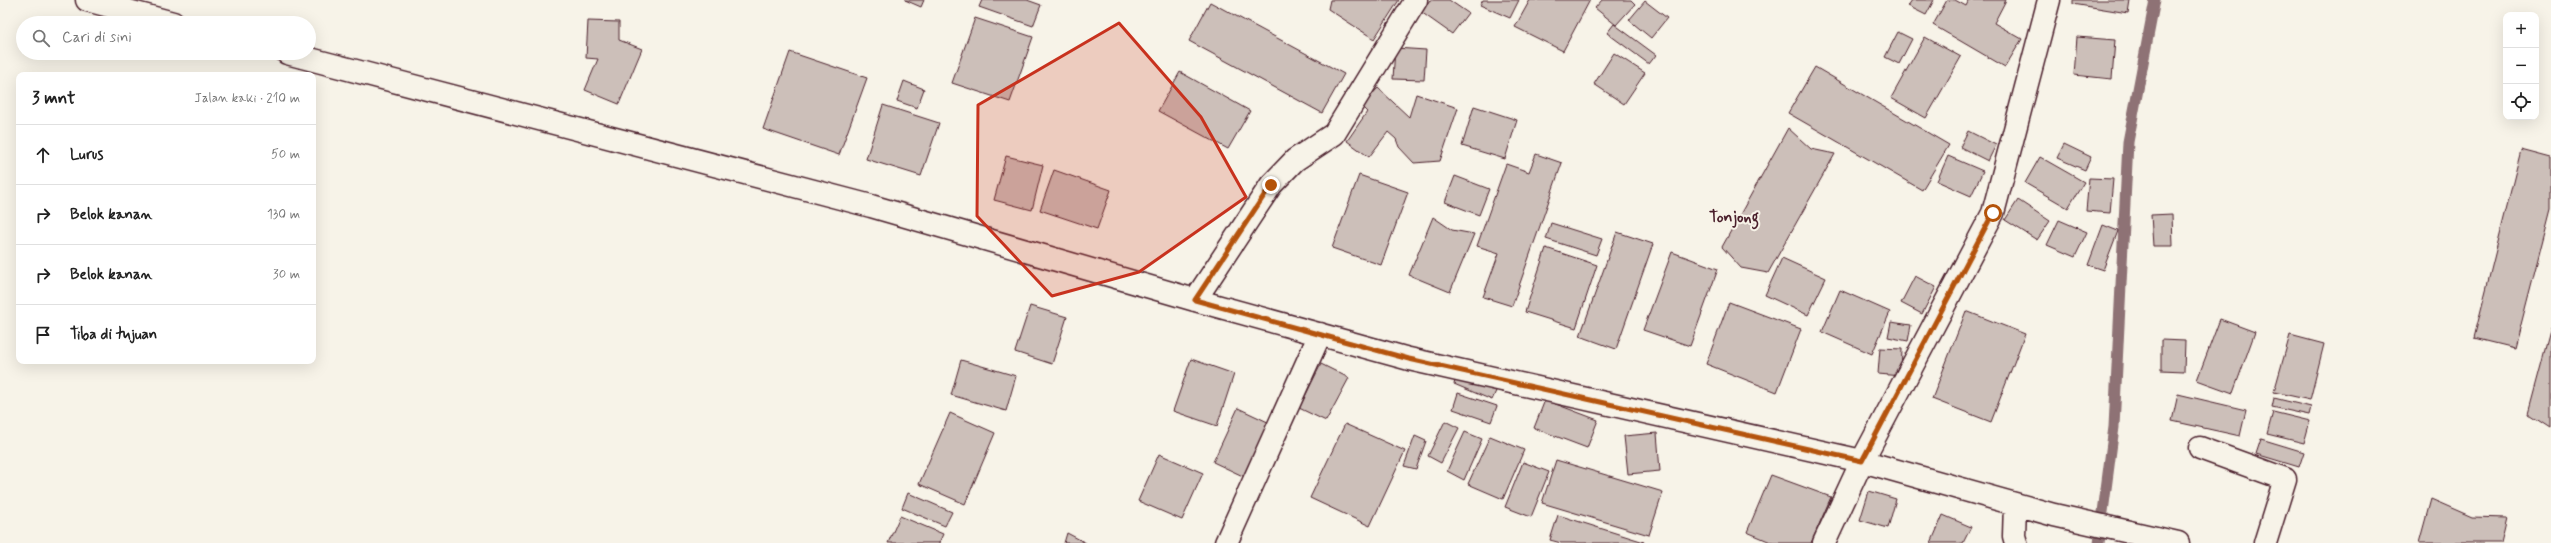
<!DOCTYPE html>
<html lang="id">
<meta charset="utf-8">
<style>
body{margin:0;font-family:Mynerve,sans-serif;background:#f2f2f2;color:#222}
.controls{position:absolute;right:12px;top:12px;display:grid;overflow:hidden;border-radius:8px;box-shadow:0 4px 16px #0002}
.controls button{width:36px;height:36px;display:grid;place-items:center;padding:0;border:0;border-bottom:1px solid #e0e0e0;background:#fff;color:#222;font:20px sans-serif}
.stop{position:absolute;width:12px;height:12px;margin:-9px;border:3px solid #b45309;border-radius:50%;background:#fff}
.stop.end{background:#b45309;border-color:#fff;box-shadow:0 1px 4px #0008}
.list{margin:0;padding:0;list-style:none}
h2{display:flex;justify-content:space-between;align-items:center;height:52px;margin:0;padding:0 16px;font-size:17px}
h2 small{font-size:13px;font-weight:400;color:#767676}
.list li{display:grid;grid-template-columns:26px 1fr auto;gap:12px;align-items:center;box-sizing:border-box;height:60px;padding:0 16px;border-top:1px solid #e0e0e0}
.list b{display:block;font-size:15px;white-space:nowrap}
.list em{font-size:13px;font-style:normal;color:#767676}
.icon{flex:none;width:22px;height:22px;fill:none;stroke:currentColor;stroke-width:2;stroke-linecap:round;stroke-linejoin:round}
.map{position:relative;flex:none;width:2551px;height:543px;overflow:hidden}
.search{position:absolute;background:#fff;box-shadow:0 4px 16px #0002;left:16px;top:16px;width:300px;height:44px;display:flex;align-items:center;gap:10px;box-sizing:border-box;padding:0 14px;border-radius:22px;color:#767676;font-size:15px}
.panel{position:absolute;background:#fff;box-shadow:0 4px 16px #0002;left:16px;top:72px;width:300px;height:292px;border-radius:8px}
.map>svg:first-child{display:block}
</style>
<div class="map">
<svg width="2551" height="543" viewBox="0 0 2551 543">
<rect width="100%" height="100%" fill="#f7f3e8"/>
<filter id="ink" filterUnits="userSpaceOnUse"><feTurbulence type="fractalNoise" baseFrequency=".025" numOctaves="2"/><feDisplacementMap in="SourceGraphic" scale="8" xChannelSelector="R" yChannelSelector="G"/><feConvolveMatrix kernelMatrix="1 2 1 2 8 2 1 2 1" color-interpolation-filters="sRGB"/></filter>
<g filter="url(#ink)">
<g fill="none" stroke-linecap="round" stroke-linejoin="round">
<path stroke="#8e7275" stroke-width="11" d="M2099,543L2114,427L2128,142L2155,0"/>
</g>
<path fill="#ccbfb9" stroke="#4a1f2b" d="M905,0H924L921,7Z
M982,0H1027L1041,5L1033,26L979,7Z
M1330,0H1399L1374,39L1328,9Z
M1430,0H1449L1468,13L1452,34L1421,12Z
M1483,0H1519L1510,18L1480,5Z
M1530,0H1590L1563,51L1515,27Z
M1602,0H1631L1635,4L1616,25L1595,8Z
M1912,0H1934L1926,15L1908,6Z
M1947,0H1955L1966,6L1969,0H2006L1994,23L2022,39L2005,67L1933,25Z
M2073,0H2130L2128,13L2073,4Z
M1645,1L1667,18L1651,38L1629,20Z
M1210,2L1344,74L1322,113L1189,41Z
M975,18L1033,37L1010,102L952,83Z
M588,21L619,22V40L642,49L619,104L585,90L598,59L586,58Z
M1614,24L1656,55L1649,64L1607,33Z
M1898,32L1912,39L1899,64L1885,57Z
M1925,37L1961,57L1926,118L1891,98Z
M2077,37L2115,40L2112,79L2074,75Z
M1395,48L1426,50L1424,80L1393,79Z
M790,52L867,78L839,155L763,129Z
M1614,53L1645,73L1624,104L1594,84Z
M1815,67L1949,145L1922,190L1788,113Z
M1180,72L1250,111L1228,149L1158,111Z
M904,81L924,89L917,108L897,101Z
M1378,88L1409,117L1416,94L1458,108L1440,161L1414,163L1399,147L1396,139L1388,132L1369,157L1347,141L1367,112L1361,106Z
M883,105L939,123L921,176L866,159Z
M1474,106L1517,120L1505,159L1462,146Z
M1788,128L1811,149L1835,154L1768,273L1741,268L1722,247Z
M1968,131L1996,145L1988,161L1960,147Z
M2064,144L2091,157L2085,170L2057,158Z
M2521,150L2551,158V208L2515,348L2474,338Z
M1536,154L1562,163L1512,306L1483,297L1499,253L1477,246L1506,164L1529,172Z
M1006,156L1043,165L1032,210L994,200Z
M1948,156L1983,171L1971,196L1937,181Z
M2040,157L2084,182L2068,208L2025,183Z
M1054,170L1111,190L1097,229L1040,210Z
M1359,175L1408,192L1381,265L1332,248Z
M1455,176L1489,189L1479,215L1445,202Z
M2089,178L2113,179L2110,213L2086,211Z
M2018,200L2050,221L2037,240L2005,220Z
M2172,214L2173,246H2153L2151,215Z
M1433,217L1452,230L1474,234L1450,292L1409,275Z
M2059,220L2087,232L2075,257L2047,245Z
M1551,223L1602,239L1596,255L1546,239Z
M2103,225L2118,231L2103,270L2088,265Z
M1617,232L1653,244L1616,349L1580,336Z
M1546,248L1597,265L1576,328L1525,312Z
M1672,252L1718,269L1690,346L1643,330Z
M1782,258L1826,278L1808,315L1765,295Z
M1915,276L1936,287L1922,314L1901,303Z
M1840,290L1890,312L1872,354L1822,332Z
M1729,302L1801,329L1777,392L1706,364Z
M1030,306L1067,317L1052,364L1015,352Z
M1966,311L2025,334L1991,422L1932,399Z
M2220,319L2255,332L2233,393L2197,380Z
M1891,322L1911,325L1908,341L1888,337Z
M2551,328V429L2528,414Z
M2290,335L2324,344L2310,400L2274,392Z
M2161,340L2185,341L2184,371L2161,370Z
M1880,348L1902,349L1901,376L1878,374Z
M1191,359L1234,374L1217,426L1173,411Z
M961,360L1016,376L1006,411L951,395Z
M1321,364L1349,378L1326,421L1299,408Z
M1457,375L1496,391L1492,400L1454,384Z
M1458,393L1497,406L1491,422L1453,409Z
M2178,394L2246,410L2240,436L2172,421Z
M2274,398L2311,407L2309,415L2272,407Z
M1545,400L1598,420L1587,448L1534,428Z
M1238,408L1272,424L1247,478L1213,462Z
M2273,412L2310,421L2304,443L2267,434Z
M950,413L995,433L965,504L919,484Z
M1445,421L1459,428L1441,463L1428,456Z
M1345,424L1405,451L1370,526L1310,498Z
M1465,432L1482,439L1464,480L1447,471Z
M1657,433L1660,471L1628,474L1624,436Z
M1415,436L1426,441L1416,469L1404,466Z
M1490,436L1524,450L1503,499L1468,484Z
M2261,439L2304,452L2299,467L2256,454Z
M1159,454L1203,473L1182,520L1138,501Z
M1556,460L1663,492L1649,535L1542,503Z
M1523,462L1549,472L1531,517L1505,507Z
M1771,475L1831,497L1811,543H1773L1747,532Z
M1869,491L1896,499L1888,528L1860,520Z
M908,493L952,512L945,526L902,508Z
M2431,499L2472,517L2507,518L2501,543H2419Z
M1558,515L1644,542V543H1561L1550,540Z
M1943,515L1971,527L1963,543H1931Z
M900,516L943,534L939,543H888Z
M1067,533L1086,543H1064Z"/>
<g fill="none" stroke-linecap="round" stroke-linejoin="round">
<g stroke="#4a1f2b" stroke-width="25">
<path id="minor" d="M87,0L173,23
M287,53L871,206L1195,300L1409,359L1862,461L2054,515L2178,543
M1195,300L1271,185L1295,160L1334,134L1416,0
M2200,448L2285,479L2265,543
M2015,504L2014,536L2016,543
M1226,543L1320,334
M1824,543L1862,461L1993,213L2049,0"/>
</g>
<use href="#minor" stroke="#f7f3e8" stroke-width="22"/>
</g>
</g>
<g fill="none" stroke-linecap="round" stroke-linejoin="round" filter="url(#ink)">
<path stroke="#b45309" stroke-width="5" d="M1271,185L1195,300L1409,359L1862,461L1993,213"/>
</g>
<path fill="#c8321e" fill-opacity="0.2" stroke="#c8321e" stroke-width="3" stroke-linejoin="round" d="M1119,23L1201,117L1246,197L1139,272L1052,296L977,216L978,105Z"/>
<g text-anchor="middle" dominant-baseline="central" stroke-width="4" stroke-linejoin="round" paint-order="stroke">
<g font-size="16" font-weight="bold" fill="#4a1f2b" stroke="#f7f3e8">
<text x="1734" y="217">Tonjong</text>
</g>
</g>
</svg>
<div class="controls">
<button>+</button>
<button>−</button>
<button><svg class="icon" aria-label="locate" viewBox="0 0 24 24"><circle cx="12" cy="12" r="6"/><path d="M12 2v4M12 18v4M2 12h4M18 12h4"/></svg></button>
</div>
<div class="stop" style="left:1993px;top:213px"></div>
<div class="stop end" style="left:1271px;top:185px"></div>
<div class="search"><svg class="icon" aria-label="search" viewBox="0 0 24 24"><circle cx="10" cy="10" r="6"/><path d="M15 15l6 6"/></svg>Cari di sini</div>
<section class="panel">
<h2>3 mnt<small>Jalan kaki · 210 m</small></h2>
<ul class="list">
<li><svg class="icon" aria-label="ahead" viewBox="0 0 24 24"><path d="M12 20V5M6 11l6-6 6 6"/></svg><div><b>Lurus</b></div><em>50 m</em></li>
<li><svg class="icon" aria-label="right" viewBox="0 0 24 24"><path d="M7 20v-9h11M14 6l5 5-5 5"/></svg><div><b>Belok kanan</b></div><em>130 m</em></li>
<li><svg class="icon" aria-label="right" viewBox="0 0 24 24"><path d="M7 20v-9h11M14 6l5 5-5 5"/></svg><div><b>Belok kanan</b></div><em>30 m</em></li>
<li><svg class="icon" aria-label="arrive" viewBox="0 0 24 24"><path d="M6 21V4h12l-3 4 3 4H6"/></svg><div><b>Tiba di tujuan</b></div></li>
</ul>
</section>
</div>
